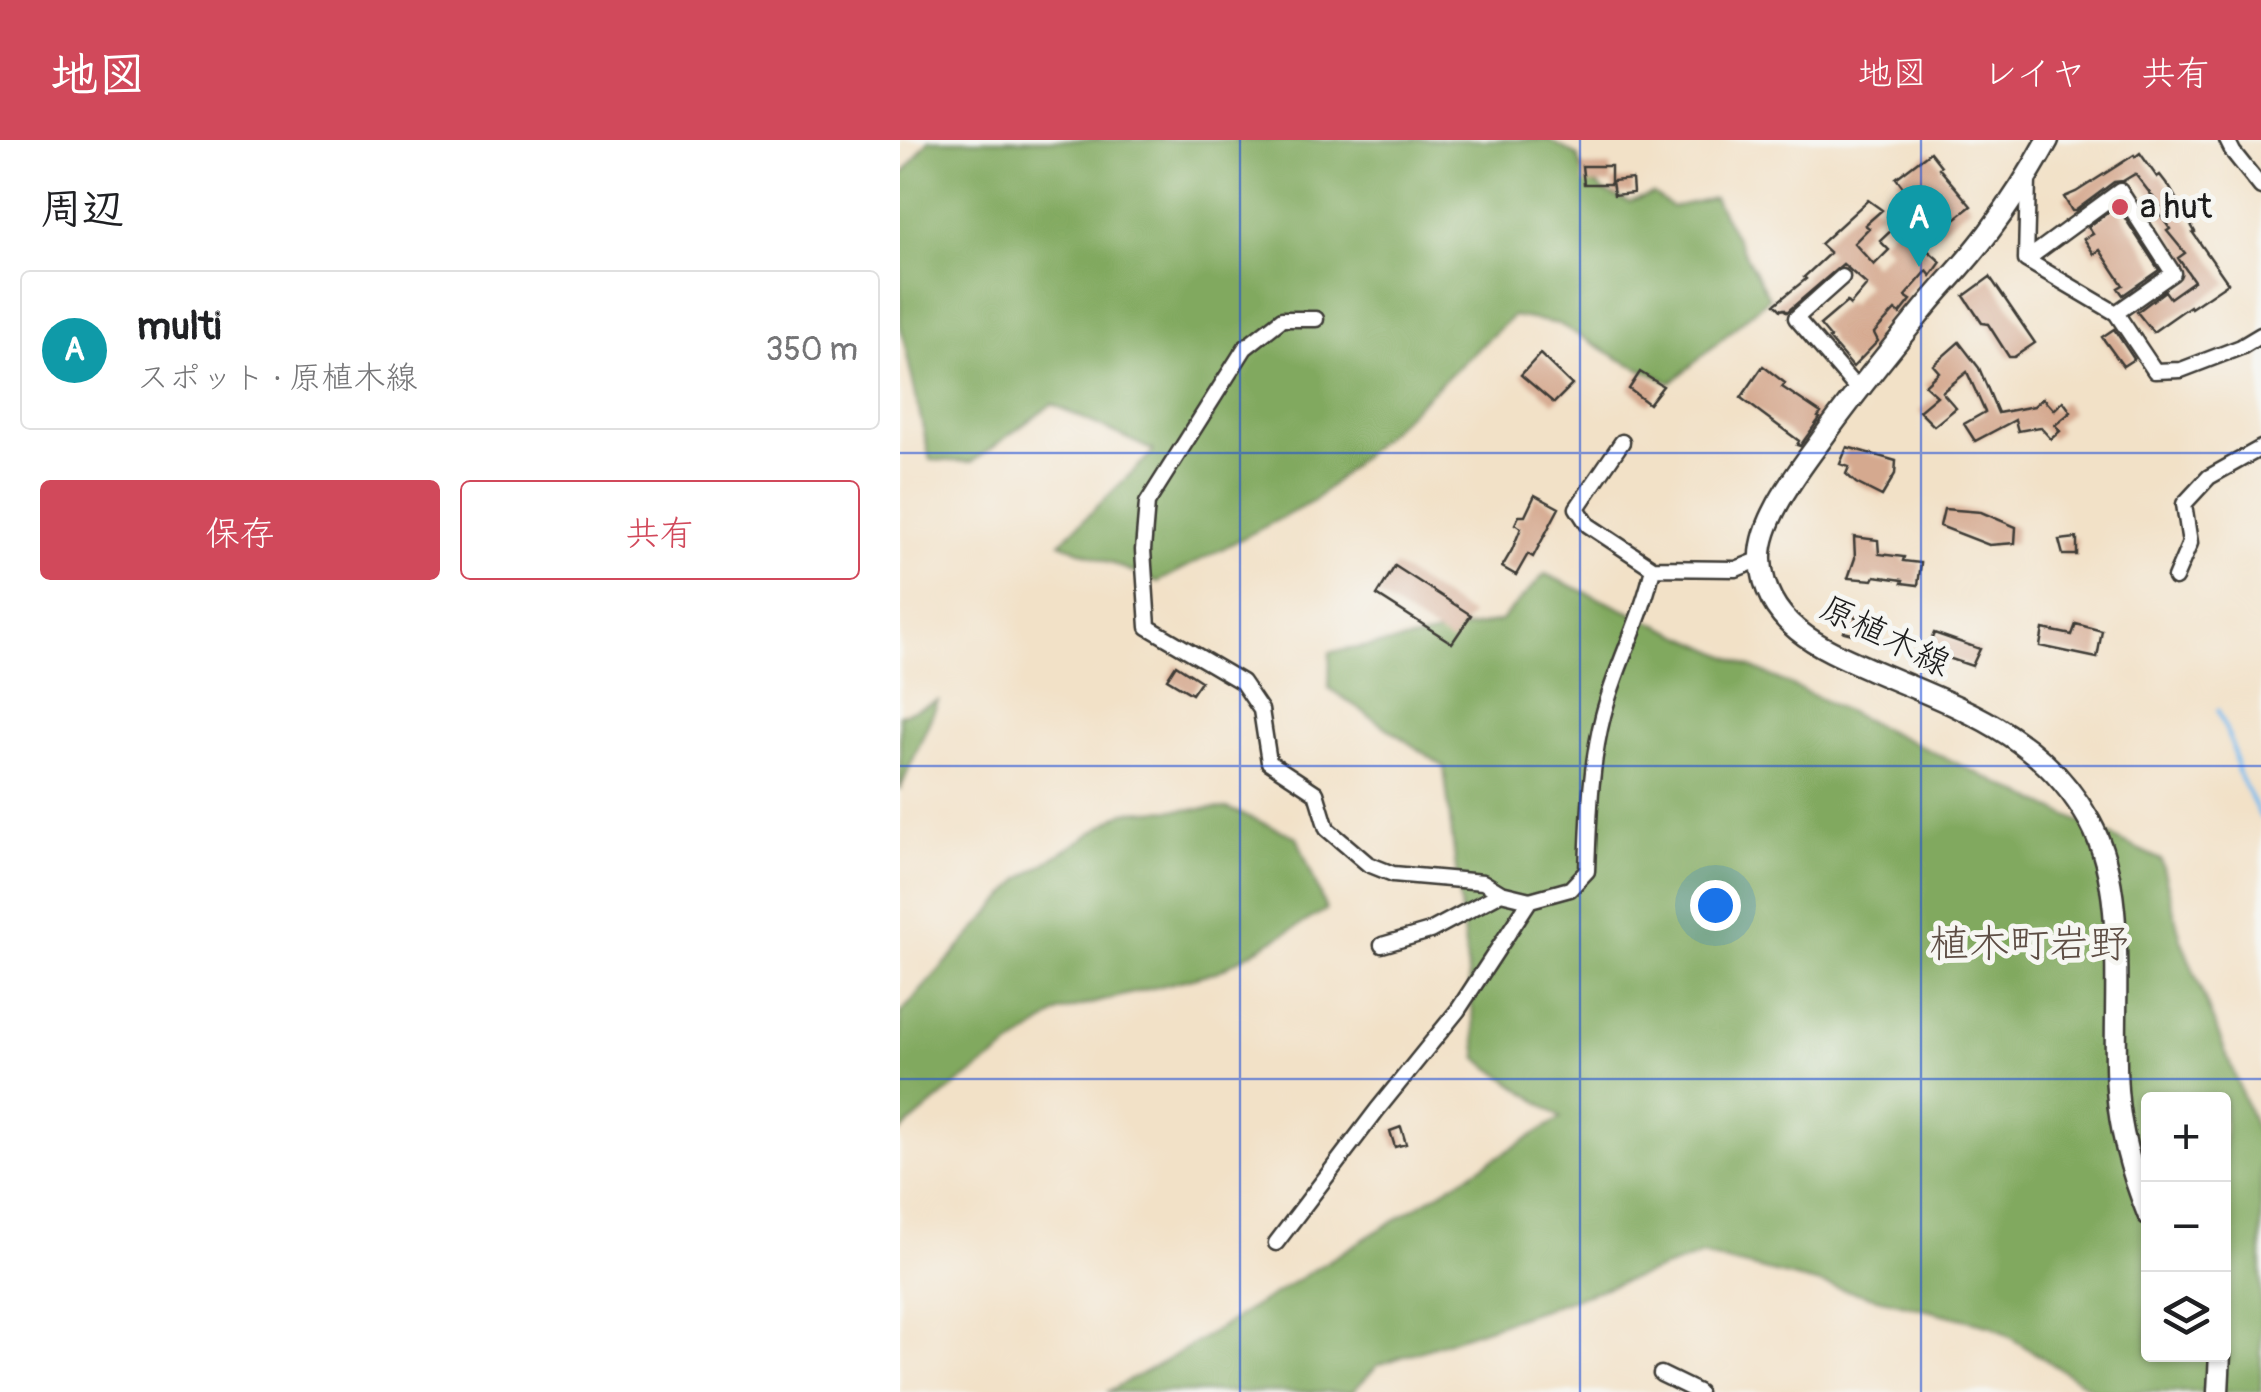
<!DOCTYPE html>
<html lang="ja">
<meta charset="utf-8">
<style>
body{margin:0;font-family:Pangolin,"Klee One",sans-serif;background:#f6f6f6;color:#202124}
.controls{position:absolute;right:30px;bottom:30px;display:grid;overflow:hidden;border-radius:10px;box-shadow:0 2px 8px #0004}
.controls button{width:90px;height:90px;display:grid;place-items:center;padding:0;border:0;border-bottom:2px solid #e0e0e0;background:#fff;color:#202124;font:50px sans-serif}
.you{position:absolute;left:815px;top:765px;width:35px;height:35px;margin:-25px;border:8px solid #fff;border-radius:50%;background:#1a73e8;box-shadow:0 0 0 15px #1a73e833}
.badge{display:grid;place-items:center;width:65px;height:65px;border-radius:50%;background:#d1495b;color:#fff;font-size:32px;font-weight:700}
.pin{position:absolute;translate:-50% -82px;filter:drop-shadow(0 2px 5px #0008)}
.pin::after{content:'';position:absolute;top:52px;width:35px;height:30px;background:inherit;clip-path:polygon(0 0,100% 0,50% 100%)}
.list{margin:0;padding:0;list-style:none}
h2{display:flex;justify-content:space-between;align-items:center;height:130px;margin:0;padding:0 40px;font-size:42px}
h2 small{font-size:32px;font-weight:400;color:#757577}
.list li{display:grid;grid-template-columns:65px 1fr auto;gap:30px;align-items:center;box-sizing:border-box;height:160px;margin:0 20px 20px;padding:0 20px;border:2px solid #e0e0e0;border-radius:10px}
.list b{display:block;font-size:38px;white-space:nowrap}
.list p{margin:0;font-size:32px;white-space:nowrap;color:#757577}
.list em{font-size:32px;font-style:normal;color:#757577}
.actions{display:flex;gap:20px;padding:30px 40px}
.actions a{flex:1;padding:22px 0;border:2px solid #d1495b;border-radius:10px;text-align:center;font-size:35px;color:#d1495b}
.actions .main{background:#d1495b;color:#fff}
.icon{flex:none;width:55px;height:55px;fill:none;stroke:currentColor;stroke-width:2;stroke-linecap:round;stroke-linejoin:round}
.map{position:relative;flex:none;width:1361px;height:1252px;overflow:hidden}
header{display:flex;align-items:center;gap:60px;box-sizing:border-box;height:140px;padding:0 50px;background:#d1495b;color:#fff}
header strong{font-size:48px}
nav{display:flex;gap:55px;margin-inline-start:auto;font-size:35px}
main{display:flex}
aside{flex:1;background:#fff}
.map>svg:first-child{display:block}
</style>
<header>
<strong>地図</strong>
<nav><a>地図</a><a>レイヤ</a><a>共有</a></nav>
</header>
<main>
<aside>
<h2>周辺<small></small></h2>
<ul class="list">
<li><span class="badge" style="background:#0f9aa8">A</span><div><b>multi</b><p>スポット · 原植木線</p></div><em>350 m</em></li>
</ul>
<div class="actions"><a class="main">保存</a><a>共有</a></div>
</aside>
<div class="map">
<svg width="1361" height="1252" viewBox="0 0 1361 1252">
<rect width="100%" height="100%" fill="#f6f6f2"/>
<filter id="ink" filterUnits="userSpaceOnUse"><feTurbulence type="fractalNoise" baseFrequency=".01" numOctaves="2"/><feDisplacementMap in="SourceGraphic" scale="20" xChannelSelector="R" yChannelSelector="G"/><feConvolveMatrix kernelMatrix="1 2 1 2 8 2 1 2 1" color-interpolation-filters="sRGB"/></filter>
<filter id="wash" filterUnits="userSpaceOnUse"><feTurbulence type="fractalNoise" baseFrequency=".0048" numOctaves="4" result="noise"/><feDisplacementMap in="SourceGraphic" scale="40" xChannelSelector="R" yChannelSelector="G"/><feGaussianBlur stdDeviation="2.25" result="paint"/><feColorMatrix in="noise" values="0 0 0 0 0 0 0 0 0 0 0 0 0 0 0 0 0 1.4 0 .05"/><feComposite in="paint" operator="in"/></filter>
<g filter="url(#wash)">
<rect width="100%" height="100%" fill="#f2e1c7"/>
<path fill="#81a95f" stroke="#4e623e" stroke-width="2.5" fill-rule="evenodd" d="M29,0H649L678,16L683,33L705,52L729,62L753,54L772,67L814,58L869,158L771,243L721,220L659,184L613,176L414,361L258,442L160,403L254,311L152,264L72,322L30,320L0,183V38Z
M645,434L893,546L1261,720L1281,799L1361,1002V1252H1197L1092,1186L802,1115L478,1225L452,1252H207L272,1217L661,978L578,919L544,627L429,548L430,512L510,500L600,481ZM1248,959H1324V1214H1248Z
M38,561L0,650V575Z
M327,668L397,697L426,770L319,831L159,872L51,949L0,992V874L121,739L224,672Z"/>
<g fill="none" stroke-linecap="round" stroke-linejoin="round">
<path stroke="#79bbee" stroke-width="4" d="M1318,570L1332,605L1338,632L1361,678"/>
</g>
<g id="blocks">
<path fill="#d5a98f" d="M1030,12L1041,26L1039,28L1071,66L1037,93L1014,57L1012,59L996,38Z
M1240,13L1257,37L1260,35L1270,48L1295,92L1293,93L1328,143L1291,168L1290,166L1253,192L1237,172L1265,151L1270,158L1294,141L1278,118L1285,113L1267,91L1270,89L1256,69L1260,66L1235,34L1223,41L1214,42L1175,71H1172L1164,57L1176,52L1234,15L1235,17Z
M682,26H711V44H684Z
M732,39L733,53L714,55L712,41Z
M968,60L982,70L965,85L969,88L954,103L974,125L989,110L980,101L999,83L1016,103L1017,101L1041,122L1031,136L1027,131L1005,156L1011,160L1000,174L995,170L974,193L978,201L953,227L929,199L931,198L920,185L947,162L950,165L967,145L943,124L887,172L884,169L881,170L875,164L906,139L904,137L930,113L920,104Z
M1217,66L1259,130L1223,155L1218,148L1223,145L1200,110L1194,114L1184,99L1193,94L1188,87Z
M1090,137L1135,203L1114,217H1109L1088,184L1082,183L1064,156Z
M1214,189L1234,219L1223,226L1202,197Z
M1059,202L1079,228L1098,273L1134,266L1143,258L1154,270L1163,261L1171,272L1155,285L1160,291L1151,299L1140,287L1118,291L1115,280L1075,301L1064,284L1085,272L1067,232L1042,252L1056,268L1034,286L1019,271L1037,256L1025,245L1039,232L1033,225Z
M640,214L672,245L654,263L621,235Z
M863,226L885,243L882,247L921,273L918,277L920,278L900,306L897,305L899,301L841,258Z
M740,232L763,246L749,264L729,249Z
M947,307L996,321L995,334L982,356L956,343L946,334L949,327L940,324Z
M635,355L659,368L633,417L628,414L616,435L602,427L612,410L621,388L615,384L619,376H625Z
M1044,369L1081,372L1116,387L1115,403L1089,405L1040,386Z
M954,397L978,400L979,414L1004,417L1003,421L1021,423L1018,445L1002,443L1003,440L975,436L973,440L948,438L955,418Z
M1177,398V415H1163L1159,400Z
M495,426L571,475L552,503L477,455Z
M952,476L984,487L979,501L944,492Z
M1176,484L1202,491L1197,518L1140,506L1143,489L1172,495Z
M1034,493L1080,509L1072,526L1027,511Z
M276,525L301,541L292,554L267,539Z
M501,987L506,1004L495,1007L490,991Z"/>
</g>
</g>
<g filter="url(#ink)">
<use href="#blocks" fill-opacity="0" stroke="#3c3a36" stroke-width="2.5"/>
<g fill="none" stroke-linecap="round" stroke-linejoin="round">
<g stroke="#3c3a36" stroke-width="19">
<path id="street" d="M1327,0L1333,12L1361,47
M1128,38L1126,120L1216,173L1255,231L1281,230L1341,207L1361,195
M1126,120L1220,51L1273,133L1216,173
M942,137L896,178L958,250
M416,179H382L345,208L247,363L243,410L248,487L342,542L361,570L369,622L416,653L427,689L468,724L493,734L583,742L601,753
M722,302L677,368L688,385L753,428L836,429L861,419
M1275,438L1290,403L1284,364L1309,337L1361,308
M482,805L530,791L601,753L630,760L670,749L687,731C689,679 690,627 703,576C716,525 742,479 753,428
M376,1103L477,970L558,870L630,760
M761,1234L798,1252"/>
</g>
<g stroke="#3c3a36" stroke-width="25">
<path id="secondary" d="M1148,0C1131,31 1112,61 1091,89C1072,116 1049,139 1028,164C989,211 951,258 916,307C895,336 859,383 861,420C865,485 921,508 972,530C1060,568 1141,593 1190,682C1230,754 1211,869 1217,950C1220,993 1232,1034 1248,1074
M1318,1252L1320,1214"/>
</g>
<use href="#street" stroke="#fff" stroke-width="14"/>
<use href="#secondary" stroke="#fff" stroke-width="20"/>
</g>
</g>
<path fill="none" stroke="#1d4ed8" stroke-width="2.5" stroke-opacity="0.55" d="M340,0V1252M680,0V1252M1021,0V1252M0,313H1361M0,626H1361M0,939H1361"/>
<circle fill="#d1495b" stroke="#f6f6f2" stroke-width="4" cx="1220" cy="67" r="10"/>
<g text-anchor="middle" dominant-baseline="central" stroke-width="10" stroke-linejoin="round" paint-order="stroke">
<g font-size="35" fill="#1c1c1c" stroke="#f6f6f2" text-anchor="start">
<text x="1240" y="67">a hut</text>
</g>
<g font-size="35" fill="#1c1c1c" stroke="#f6f6f2">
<text transform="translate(985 496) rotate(26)">原植木線</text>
</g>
<g font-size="40" fill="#5d4d44" stroke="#f6f6f2">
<text x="1129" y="804">植木町岩野</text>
</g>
</g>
</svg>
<div class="controls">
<button>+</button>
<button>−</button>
<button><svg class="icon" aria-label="layers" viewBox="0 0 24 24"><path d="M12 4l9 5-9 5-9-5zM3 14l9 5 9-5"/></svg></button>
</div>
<div class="you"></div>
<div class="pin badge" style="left:1019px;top:127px;background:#0f9aa8">A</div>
</div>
</main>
